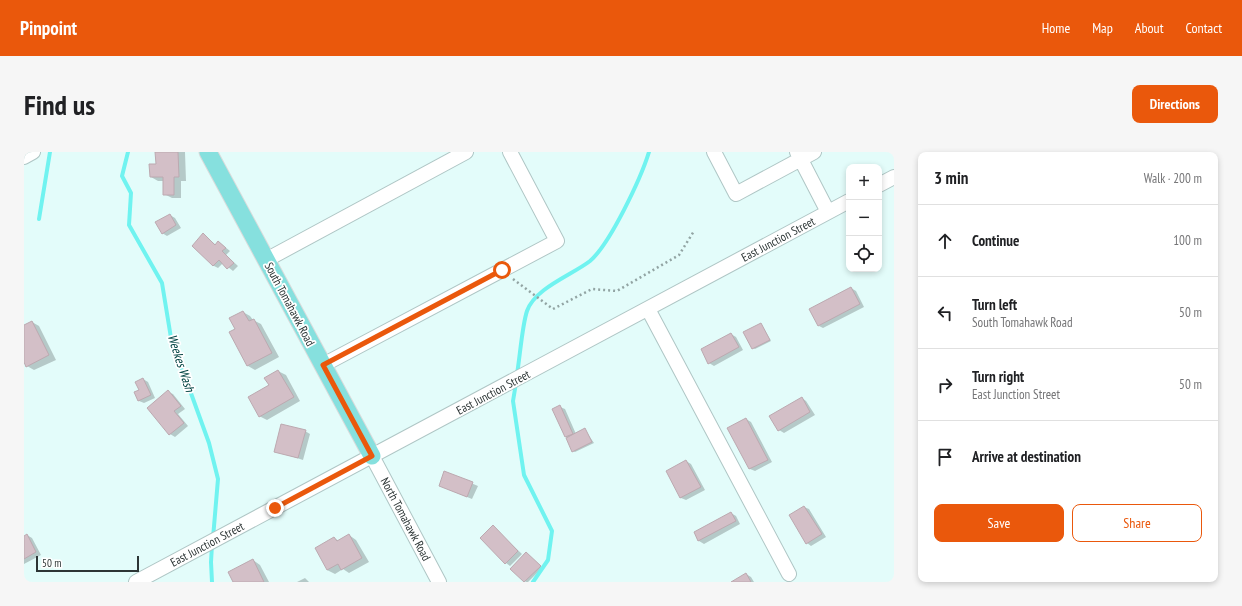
<!DOCTYPE html>
<meta charset="utf-8">
<style>
body{margin:0;font-family:"PT Sans Narrow",sans-serif;background:#f6f6f6;color:#202124}
.controls{position:absolute;right:12px;top:12px;display:grid;overflow:hidden;border-radius:8px;box-shadow:0 2px 6px #0003}
.controls button{width:36px;height:36px;display:grid;place-items:center;padding:0;border:0;border-bottom:1px solid #e0e0e0;background:#fff;color:#202124;font:20px sans-serif}
.scale{position:absolute;left:12px;bottom:10px;width:103px;box-sizing:border-box;padding-left:4px;border:2px solid #2c3535;border-top:0;font-size:11px;line-height:14px;white-space:nowrap;color:#2c3535;-webkit-text-stroke:3px #fff;paint-order:stroke}
.stop{position:absolute;width:12px;height:12px;margin:-9px;border:3px solid #ea580c;border-radius:50%;background:#fff}
.stop.end{background:#ea580c;border-color:#fff;box-shadow:0 1px 4px #0008}
.list{margin:0;padding:0;list-style:none}
h2{display:flex;justify-content:space-between;align-items:center;height:52px;margin:0;padding:0 16px;font-size:17px}
h2 small{font-size:13px;font-weight:400;color:#757577}
.list li{display:grid;grid-template-columns:26px 1fr auto;gap:12px;align-items:center;box-sizing:border-box;height:72px;padding:0 16px;border-top:1px solid #e0e0e0}
.list b{display:block;font-size:15px;white-space:nowrap}
.list p{margin:0;font-size:13px;white-space:nowrap;color:#757577}
.list em{font-size:13px;font-style:normal;color:#757577}
.actions{display:flex;gap:8px;padding:12px 16px}
.actions a{flex:1;padding:9px 0;border:1px solid #ea580c;border-radius:8px;text-align:center;font-size:14px;color:#ea580c}
.actions .main{background:#ea580c;color:#fff}
.icon{flex:none;width:22px;height:22px;fill:none;stroke:currentColor;stroke-width:2;stroke-linecap:round;stroke-linejoin:round}
.map{position:relative;flex:none;width:870px;height:430px;overflow:hidden;border-radius:8px}
header{display:flex;align-items:center;gap:24px;box-sizing:border-box;height:56px;padding:0 20px;background:#ea580c;color:#fff}
header strong{font-size:19px}
nav{display:flex;gap:22px;margin-inline-start:auto;font-size:14px}
.intro{display:flex;align-items:center;justify-content:space-between;box-sizing:border-box;height:96px;padding:0 24px}
h1{margin:0;font-size:28px}
.button{padding:10px 18px;border-radius:8px;background:#ea580c;color:#fff;font-size:14px;font-weight:700}
main{display:flex;gap:24px;padding:0 24px}
aside{flex:1;background:#fff;border-radius:8px;box-shadow:0 2px 6px #0003}
.map>svg:first-child{display:block}
</style>
<header>
<strong>Pinpoint</strong>
<nav><a>Home</a><a>Map</a><a>About</a><a>Contact</a></nav>
</header>
<div class="intro"><h1>Find us</h1><a class="button">Directions</a></div>
<main>
<div class="map">
<svg width="870" height="430" viewBox="0 0 870 430">
<rect width="100%" height="100%" fill="#e3fcfa"/>
<path fill="#0003" d="M132,0H161L162,29H157V46H148L140,42V29H134L127,25L133,13Z
M146,63L151,66L157,76L143,84L138,81Z
M180,83L192,93L195,90L206,99L202,103L214,114L209,119L199,111L194,116L190,114L169,94Z
M827,136L832,139L840,155L799,176L795,174Z
M219,160L226,164L229,168L237,172L255,205L231,218L224,214L212,177Z
M8,170L15,174L32,208L10,218L3,214L0,208V174Z
M737,172L747,189L731,197L729,196Z
M707,182L712,185L719,198L690,214L685,211Z
M254,219L262,223L276,249L243,268L235,264L246,234Z
M119,227L124,230L131,246L120,251L115,249L111,241L116,238Z
M144,240L149,242L161,257L154,262L164,274L151,285L146,282Z
M778,246L782,249L791,263L760,281L755,278Z
M536,255L541,257L552,282L561,278L570,291L551,300L549,299L530,258Z
M722,267L727,270L748,310L731,319L726,317L705,276Z
M281,279L286,282L279,308L251,299Z
M662,309L667,312L681,338L662,348L657,346L643,319Z
M421,320L454,334L448,347L421,336Z
M780,355L785,357L802,385L787,394L783,391Z
M707,361L712,364L716,372L680,392L675,389L671,381Z
M469,375L498,402L486,414L482,411Z
M3,383L8,386L17,403L0,412V385Z
M325,383L332,388L345,410L325,421L319,417L311,422L303,418L310,386L315,389Z
M504,403L518,416L504,430H502L488,417Z
M229,408L236,413L245,430H210Z
M722,422L727,425L730,430H709Z
M281,426L285,430H273Z"/>
<g fill="none" stroke-linecap="round" stroke-linejoin="round">
<path stroke="#70f3f0" stroke-width="4" d="M104,0L98,24L107,41L105,73L138,131L147,186L185,291L194,327L189,386
M15,67L26,0
M493,222C496,205 498,174 503,159C511,136 548,123 566,109C586,92 617,26 625,0
M492,231L489,249L500,323L528,379L524,408L509,430
M188,430L187,410L188,393"/>
</g>
<path fill="#d3bfc7" stroke="#bca9b0" d="M131,0H154L155,25H150V43H139V25H126L125,12H132Z
M146,62L152,73L138,82L131,70Z
M179,81L191,93L194,89L202,96L198,99L210,111L203,117L195,108L189,114L168,94Z
M827,135L836,152L794,174L785,157Z
M219,159L225,169L230,167L248,201L223,214L205,180L211,177L205,166Z
M8,169L25,203L2,215L0,210V173Z
M737,171L746,188L728,197L719,180Z
M707,181L715,195L684,212L677,197Z
M254,218L270,245L235,265L224,245L245,233L240,226Z
M119,226L127,243L114,249L110,240L115,238L111,230Z
M144,238L157,254L150,259L160,271L145,283L123,256Z
M778,245L786,260L754,279L745,264Z
M536,253L549,282L541,285L528,257Z
M722,266L744,308L725,317L703,276Z
M257,272L282,278L274,306L250,300Z
M561,276L568,290L548,300L542,286Z
M662,308L677,335L656,346L642,319Z
M420,319L449,330L443,345L415,334Z
M780,354L798,382L782,392L765,363Z
M707,360L712,369L674,389L670,380Z
M469,373L494,399L481,412L456,386Z
M3,382L12,400L0,407V384Z
M325,382L338,406L317,418L314,412L303,418L291,396L310,385L313,389Z
M502,400L517,414L500,430L486,417Z
M229,407L240,430H209L204,420Z
M722,421L727,430H707Z"/>
<g fill="none" stroke-linecap="round" stroke-linejoin="round">
<g stroke="#afc6c5" stroke-width="16">
<path id="minor" d="M690,0L712,42L790,0
M773,0L804,60
M0,5L9,0
M855,33L870,25
M242,108L442,0
M624,157L765,422
M299,213L533,89L486,0
M348,304L415,430
M112,430L825,49"/>
</g>
<g stroke="#d9dbdb" stroke-width="19">
<path id="major" d="M184,0L348,304"/>
</g>
<path stroke="#92a4a3" stroke-width="2.5" stroke-dasharray="2 3" stroke-linecap="butt" d="M489,127L529,157L568,137L593,139L655,103L670,79"/>
<use href="#minor" stroke="#fff" stroke-width="14"/>
<use href="#major" stroke="#86e0de" stroke-width="17"/>
</g>
<g fill="none" stroke-linecap="round" stroke-linejoin="round">
<path stroke="#ea580c" stroke-width="5" d="M251,356L348,304L299,213L478,118"/>
</g>
<g text-anchor="middle" dominant-baseline="central" stroke-width="3.5" stroke-linejoin="round" paint-order="stroke">
<g font-size="12" fill="#2c3535" stroke="#fff">
<text transform="translate(754 87) rotate(-28)">East Junction Street</text>
<text transform="translate(266 152) rotate(62)">South Tomahawk Road</text>
<text transform="translate(469 240) rotate(-28)">East Junction Street</text>
<text transform="translate(382 367) rotate(62)">North Tomahawk Road</text>
<text transform="translate(183 392) rotate(-28)">East Junction Street</text>
</g>
<g font-size="13" font-style="italic" fill="#004241" stroke="#fff">
<text transform="translate(157 211) rotate(72)">Weekes Wash</text>
</g>
</g>
</svg>
<div class="controls">
<button>+</button>
<button>−</button>
<button><svg class="icon" aria-label="locate" viewBox="0 0 24 24"><circle cx="12" cy="12" r="6"/><path d="M12 2v4M12 18v4M2 12h4M18 12h4"/></svg></button>
</div>
<div class="scale">50 m</div>
<div class="stop" style="left:478px;top:118px"></div>
<div class="stop end" style="left:251px;top:356px"></div>
</div>
<aside>
<h2>3 min<small>Walk · 200 m</small></h2>
<ul class="list">
<li><svg class="icon" aria-label="ahead" viewBox="0 0 24 24"><path d="M12 20V5M6 11l6-6 6 6"/></svg><div><b>Continue</b></div><em>100 m</em></li>
<li><svg class="icon" aria-label="left" viewBox="0 0 24 24"><path d="M17 20v-9H6M10 6l-5 5 5 5"/></svg><div><b>Turn left</b><p>South Tomahawk Road</p></div><em>50 m</em></li>
<li><svg class="icon" aria-label="right" viewBox="0 0 24 24"><path d="M7 20v-9h11M14 6l5 5-5 5"/></svg><div><b>Turn right</b><p>East Junction Street</p></div><em>50 m</em></li>
<li><svg class="icon" aria-label="arrive" viewBox="0 0 24 24"><path d="M6 21V4h12l-3 4 3 4H6"/></svg><div><b>Arrive at destination</b></div></li>
</ul>
<div class="actions"><a class="main">Save</a><a>Share</a></div>
</aside>
</main>
